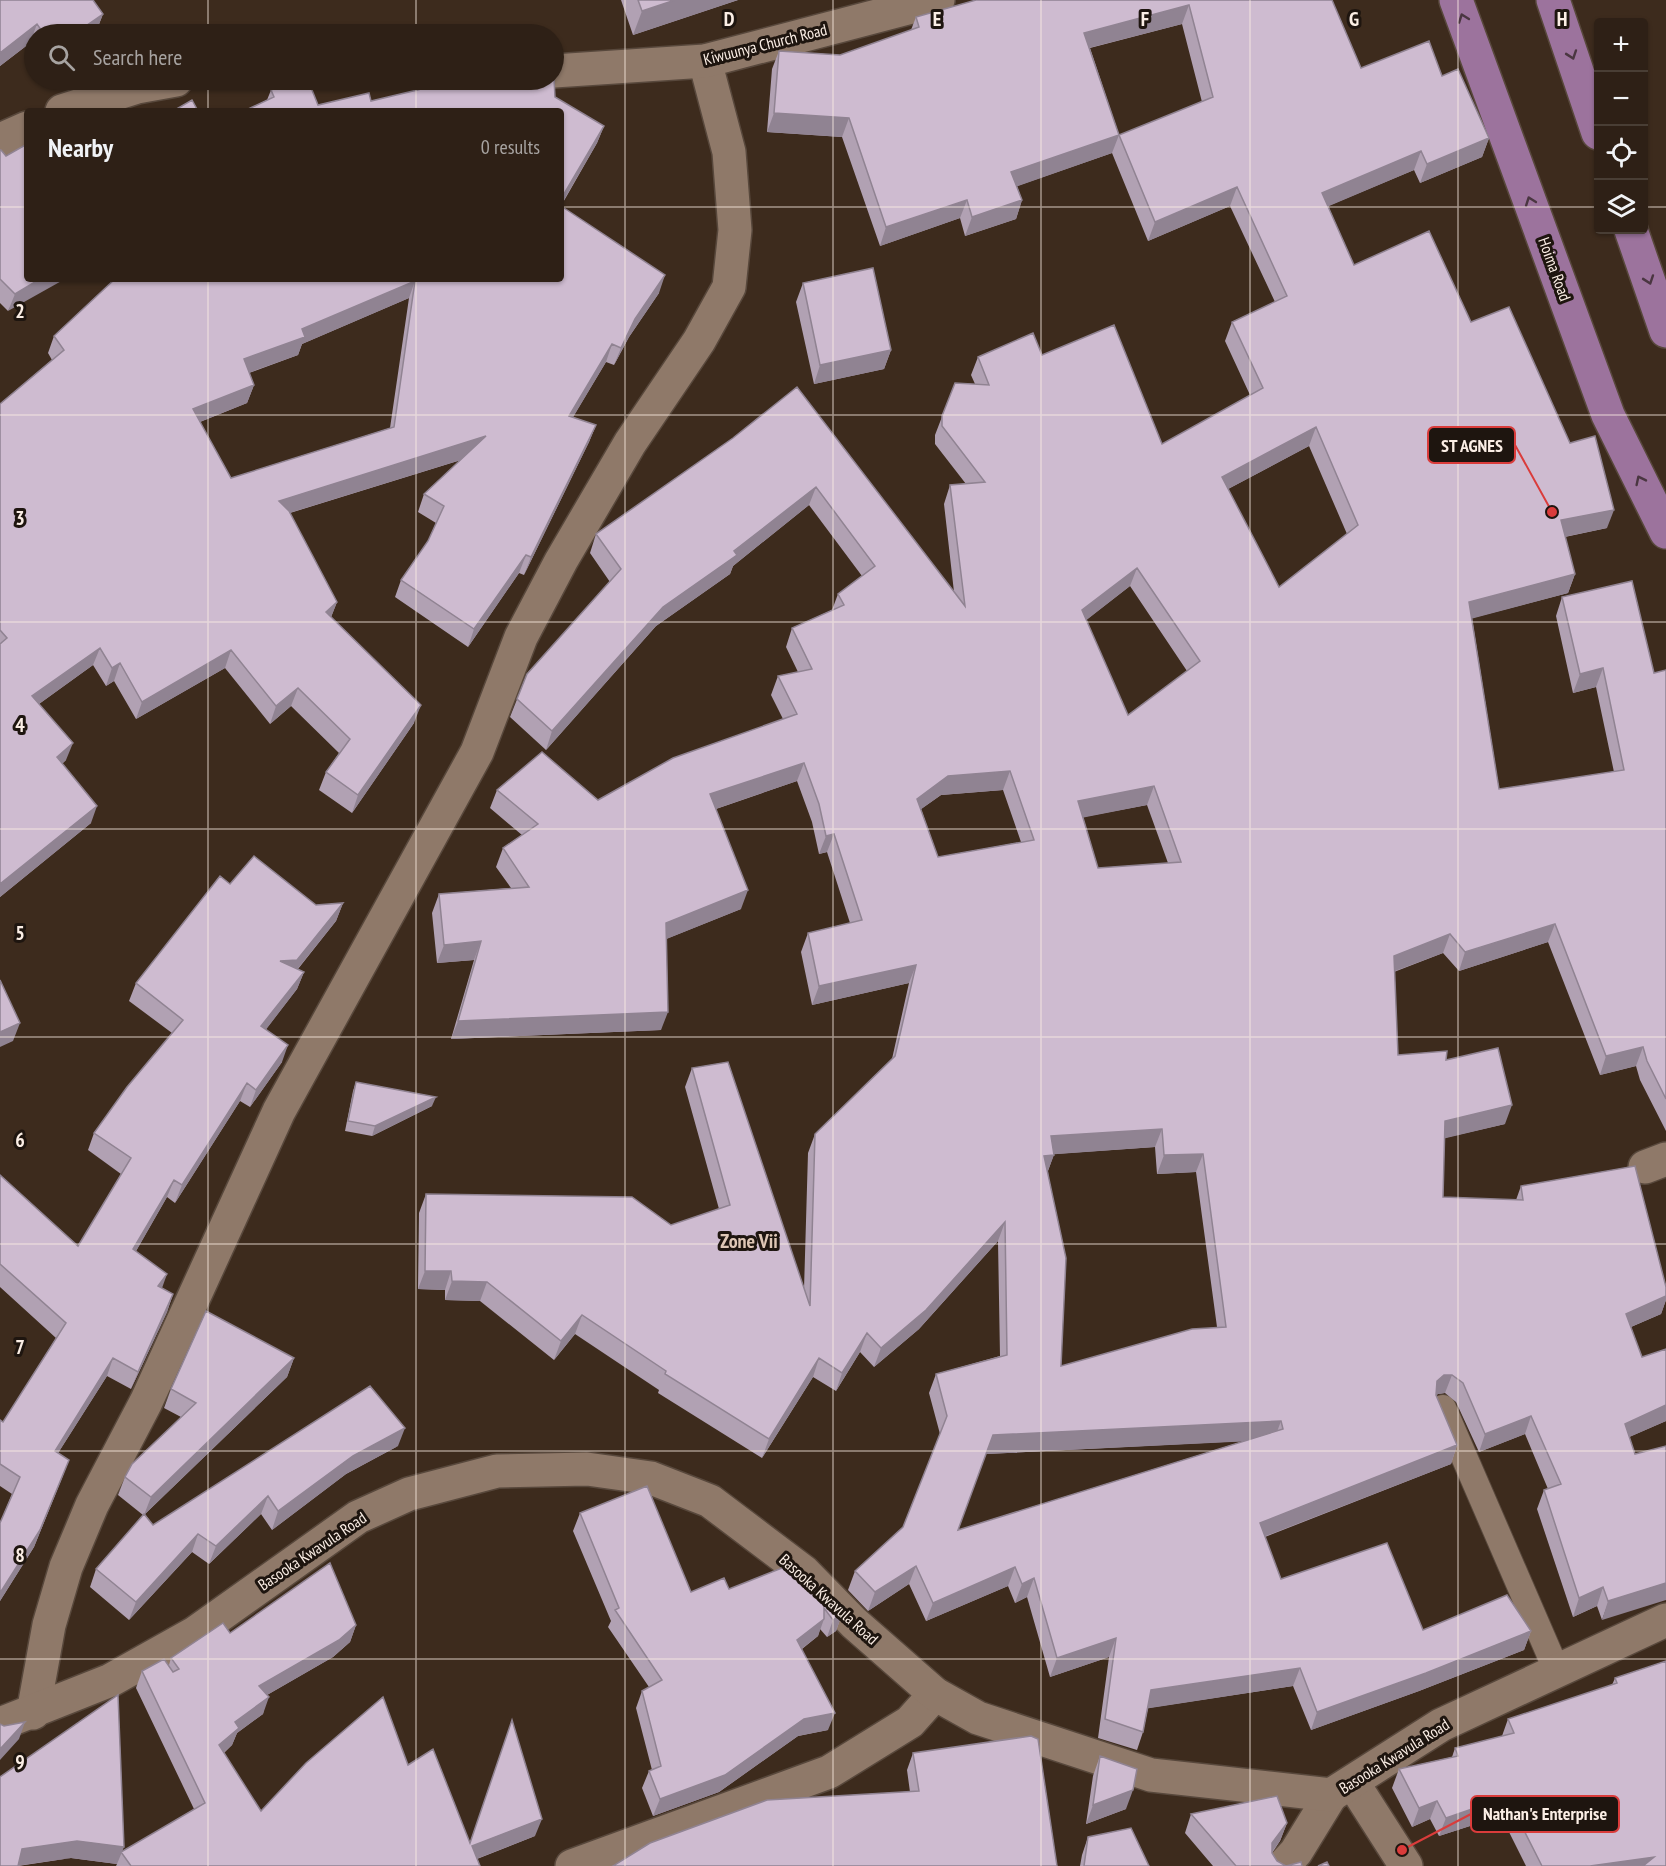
<!DOCTYPE html>
<meta charset="utf-8">
<style>
body{margin:0;font-family:"PT Sans Narrow",sans-serif;background:#36281f;color:#f1f3f6}
.controls{position:absolute;right:18px;top:18px;display:grid;overflow:hidden;border-radius:6px;box-shadow:0 2px 4px #0004}
.controls button{width:54px;height:54px;display:grid;place-items:center;padding:0;border:0;border-bottom:2px solid #493e35;background:#2e2016;color:#f1f3f6;font:30px sans-serif}
.list{margin:0;padding:0;list-style:none}
h2{display:flex;justify-content:space-between;align-items:center;height:78px;margin:0;padding:0 24px;font-size:26px}
h2 small{font-size:20px;font-weight:400;color:#a7a3a1}
.icon{flex:none;width:33px;height:33px;fill:none;stroke:currentColor;stroke-width:2;stroke-linecap:round;stroke-linejoin:round}
.map{position:relative;flex:none;width:1666px;height:1866px;overflow:hidden}
.search{position:absolute;background:#2e2016;box-shadow:0 2px 4px #0004;left:24px;top:24px;width:540px;height:66px;display:flex;align-items:center;gap:15px;box-sizing:border-box;padding:0 21px;border-radius:33px;color:#a7a3a1;font-size:22px}
.panel{position:absolute;background:#2e2016;box-shadow:0 2px 4px #0004;left:24px;top:108px;width:540px;height:174px;border-radius:6px}
.map>svg:first-child{display:block}
</style>
<div class="map">
<svg width="1666" height="1866" viewBox="0 0 1666 1866">
<rect width="100%" height="100%" fill="#3d2b1d"/>
<g fill="none" stroke-linecap="round" stroke-linejoin="round">
<g stroke="#58483c" stroke-width="28">
<path id="service" d="M1443,1408L1556,1669"/>
</g>
<g stroke="#58483c" stroke-width="36">
<path id="minor" d="M1645,1167L1666,1159
M33,1713L49,1625L66,1567L92,1505L146,1402L279,1111L477,752L521,637L561,561L630,443L699,341L729,287L735,230L729,152L705,61
M1353,1783L1406,1866
M572,1866L829,1772L910,1722L935,1694
M1283,1866L1296,1852L1331,1795"/>
</g>
<g stroke="#58483c" stroke-width="36">
<path id="tertiary" d="M554,71L705,61L938,0
M62,111L137,87L176,80
M0,140L27,128
M0,1724L111,1680L195,1633L358,1517L409,1494L497,1471L587,1469L651,1478L710,1501L804,1572L854,1623L935,1694L978,1718L1151,1775L1331,1795L1441,1725L1666,1620"/>
</g>
<g stroke="#58483c" stroke-width="36">
<path id="primary" d="M1456,0L1608,415L1666,532
M1553,0L1598,133
M1631,230L1666,331"/>
</g>
<use href="#service" stroke="#8f7969" stroke-width="26"/>
<use href="#minor" stroke="#8f7969" stroke-width="33"/>
<use href="#tertiary" stroke="#8f7969" stroke-width="33"/>
<use href="#primary" stroke="#9c739d" stroke-width="33"/>
</g>
<path fill="#b1a1b3" fill-rule="evenodd" d="M0,0L103,14L96,32L92,34H34V49L30,43L0,66Z
M621,0H738L633,35Z
M1332,0L1361,68L1442,76L1489,138L1482,157L1420,183L1414,170L1328,206L1354,265L1471,322L1607,528L1565,537L1575,574L1568,593L1472,618L1499,789L1614,772L1596,687L1573,693L1556,616L1562,597L1654,673L1666,670V1131L1640,1080L1636,1066L1600,1075L1548,942L1459,971L1443,953L1394,972L1398,1055L1446,1060L1505,1124L1444,1138L1443,1197L1516,1200L1521,1186L1666,1287V1300L1661,1314L1631,1327L1642,1357L1666,1349V1421L1629,1437L1635,1454L1666,1446L1602,1620L1597,1606L1573,1617L1537,1509L1544,1490L1548,1489L1525,1434L1479,1452L1456,1402L1445,1393L1438,1394L1436,1395L1457,1445L1451,1464L1265,1537L1281,1579L1423,1630L1531,1631L1524,1650L1419,1691L1311,1730L1293,1686L1148,1708L1143,1732L1137,1750L1098,1738L1109,1657L1050,1677L1027,1597L1015,1603L1008,1586L926,1621L909,1584L868,1611L848,1590L855,1571L903,1527L940,1434L929,1393L936,1374L1000,1356L998,1241L919,1329L874,1367L860,1352L836,1391L813,1377L762,1458L658,1393L659,1390L575,1334L554,1360L480,1301L445,1300V1290L418,1289L419,1213L426,1194L671,1225L719,1209L685,1087L692,1068L804,1289L808,1153L815,1134L892,1059L909,983L812,1005L801,952L808,933L850,923L827,852L819,854L812,822L797,781L716,809L741,909L666,939L661,1030L451,1039L474,960L437,963L432,913L439,894L511,888L496,867L503,848L522,835L490,808L497,790L598,800L783,719L771,695L778,676L798,672L786,647L792,628L832,610L838,594L862,576L809,505L733,566L730,574L656,626L546,750L510,717L527,674L610,582L590,553L596,534L733,438L797,387L954,592L944,504L950,485L966,484L935,444V435L955,383L975,384L971,375L978,357L1042,355L1162,444L1250,395L1225,341L1232,322L1275,302L1230,206L1148,241L1112,153L1017,186L1022,200L1016,219L965,236L960,218L880,246L842,137L767,132L772,69L779,51L840,55L911,30L916,17ZM1182,24L1202,102L1119,135L1090,48ZM1309,446L1347,534L1279,587L1228,489ZM1130,586L1187,671L1128,715L1086,620ZM1003,790L1021,842L938,857L921,809L941,795ZM1147,805L1168,863L1098,868L1083,817ZM1155,1147L1157,1174L1196,1172L1217,1327L1061,1366L1048,1171L1054,1154ZM1244,1441L958,1530L986,1454Z
M520,82L555,97L604,126L597,143L561,206V111H244L267,100L271,90L318,105L371,101Z
M0,150L6,156L27,279L8,311L0,303Z
M115,279H561L659,293L629,337L614,365L606,362L573,417L596,425L589,442L524,575L519,573L468,647L395,597L401,580L428,541L436,523L418,512L424,494L461,460L290,513L337,602L331,617L414,723L352,813L319,790L326,772L339,753L291,706L270,724L225,668L136,719L114,681L106,686L93,665L39,704L66,760L62,764L91,823L0,897V404L52,360L48,353L54,336ZM409,298L390,428L231,478L200,422L247,403L254,385L249,373L298,355L302,344Z
M803,283L891,350L884,369L814,384L796,302Z
M230,884L316,905L343,903L336,921L298,969L304,972L297,989L266,1029L282,1062L250,1107L240,1101L175,1203L167,1197L136,1251L162,1288L173,1294L167,1312L131,1389L107,1376L58,1453L69,1460L62,1478L34,1547L0,1601V1523L12,1494L0,1486V1420L3,1422L56,1338L0,1287V1175L78,1246L121,1174L88,1150L94,1133L172,1033L129,1001L136,983Z
M356,1082L432,1106L372,1136L345,1131L353,1091Z
M294,1358L287,1377L145,1514L153,1525L398,1446L346,1474L272,1530L261,1514L209,1564L192,1552L129,1620L90,1587L96,1569L143,1515L118,1495L125,1477L181,1417L164,1408L171,1389Z
M580,1513L691,1592L729,1589L822,1602L842,1614L836,1631L827,1637L820,1629L818,1636L802,1649L828,1730L798,1736L719,1792L653,1816L642,1788L649,1771L652,1770L636,1708L642,1691L649,1687L608,1627L611,1621L573,1531Z
M356,1625L350,1642L333,1657L267,1695L263,1714L237,1733L232,1745L224,1753L261,1811L408,1765L470,1842L535,1836L477,1859L480,1866H116L117,1864L71,1858L18,1866H0L122,1852L194,1809L136,1688L142,1671L169,1665L171,1658L230,1633Z
M1666,1661V1866H1526L1501,1816L1439,1836L1430,1819L1412,1827L1392,1788L1399,1769L1452,1757L1455,1748L1502,1736L1508,1719L1612,1685L1615,1678Z
M913,1753L1057,1866L910,1792L907,1770Z
M1100,1756L1126,1809L1086,1824L1093,1776Z
M1191,1814L1287,1823L1280,1841L1272,1853L1277,1861L1286,1866H1213L1185,1833Z
M1088,1837L1149,1866H1080L1082,1855Z"/>
<path fill="#908392" d="M675,0H738L633,35L642,11Z
M1189,5L1182,24L1077,51L1084,33Z
M103,14L96,32L92,34H74Z
M37,24L30,43L0,66V53Z
M774,113L849,118L842,137L767,132Z
M604,126L597,143L561,205V199Z
M1119,135L1112,153L1004,191L1011,172Z
M1489,138L1482,157L1420,183L1427,164Z
M1421,151L1414,170L1315,212L1322,193Z
M1237,187L1230,206L1148,241L1155,222Z
M967,200L960,218L880,246L886,227Z
M1022,200L1016,219L965,236L972,217Z
M665,275L659,293L629,337L614,365L621,348L635,319Z
M40,279H65L8,311L15,294Z
M415,281L409,298L302,344L298,355L237,377L244,359L302,329Z
M612,344L606,362L563,434L569,416Z
M891,350L884,369L814,384L820,365Z
M254,385L247,403L187,427L193,409Z
M596,425L589,442L524,575L531,557Z
M1316,427L1309,446L1215,496L1222,477Z
M486,436L480,454L273,518L279,501Z
M816,487L809,505L733,566L730,574L656,626L546,750L552,731L663,607Z
M1614,510L1607,528L1554,539L1561,520Z
M526,555L519,573L468,647L474,629Z
M1137,568L1130,586L1075,629L1082,610Z
M1575,574L1568,593L1463,621L1469,602Z
M337,602L330,620L326,612Z
M100,648L93,665L25,714L32,696Z
M231,650L225,668L136,719L142,702Z
M120,663L114,681L106,686L112,668Z
M1603,668L1596,687L1573,693L1580,674Z
M298,688L291,706L270,724L276,706Z
M421,705L414,723L352,813L358,795Z
M73,743L66,760L50,774L57,757Z
M804,763L797,781L704,813L710,794Z
M1010,771L1003,790L941,795L910,817L917,799L948,776Z
M1154,786L1147,805L1071,820L1078,801Z
M97,806L91,823L0,897V884Z
M834,834L827,852L819,854L826,836Z
M748,890L741,909L659,942L666,923Z
M343,903L336,921L291,977L280,961Z
M1555,924L1548,942L1459,971L1465,952Z
M1450,934L1443,953L1387,974L1394,956Z
M481,941L474,960L437,963L444,945Z
M916,965L909,983L812,1005L819,986Z
M304,972L297,989L255,1044L261,1026Z
M668,1012L661,1030L451,1039L458,1021Z
M20,1023L13,1041L0,1047V1032Z
M288,1045L282,1062L250,1107L256,1090Z
M1643,1047L1636,1066L1600,1075L1606,1056Z
M247,1083L240,1101L175,1203L182,1185Z
M436,1097L432,1106L372,1136L375,1126Z
M1512,1105L1505,1124L1438,1140L1445,1121Z
M1162,1129L1155,1147L1044,1155L1051,1136Z
M1203,1154L1196,1172L1157,1174L1164,1155Z
M1054,1155L1047,1173L1044,1156Z
M174,1180L167,1197L127,1267L133,1249Z
M1005,1222L998,1241L919,1329L874,1367L881,1348Z
M425,1271H451L445,1290L418,1289Z
M167,1274L161,1291L158,1286Z
M452,1281L487,1282L480,1301L445,1300Z
M173,1294L167,1312L131,1389L138,1372Z
M1666,1296V1300L1661,1314L1619,1332L1626,1314Z
M582,1315L575,1334L554,1360L561,1341Z
M867,1333L860,1352L836,1391L842,1373Z
M113,1358L107,1376L48,1469L55,1451Z
M294,1358L287,1377L144,1515L151,1497Z
M819,1358L813,1377L762,1458L769,1439Z
M1444,1375H1452L1445,1393L1438,1394L1431,1400L1437,1381Z
M1666,1405V1421L1618,1442L1625,1424Z
M1531,1416L1525,1434L1479,1452L1485,1434Z
M1281,1421L1274,1440L986,1454L993,1435Z
M405,1428L398,1446L346,1474L272,1530L278,1511L353,1456Z
M1457,1445L1451,1464L1253,1541L1260,1523Z
M69,1460L34,1547L0,1601V1593Z
M268,1496L261,1514L209,1564L216,1546Z
M198,1534L192,1552L129,1620L136,1602Z
M916,1566L909,1584L868,1611L875,1592Z
M1015,1567L1008,1586L926,1621L933,1603Z
M1034,1578L1027,1597L1015,1603L1022,1584Z
M1666,1583V1600L1602,1620L1608,1601Z
M1603,1587L1597,1606L1573,1617L1579,1598Z
M842,1614L836,1631L827,1637L833,1620Z
M824,1619L818,1636L791,1657L797,1640Z
M356,1625L350,1642L333,1657L253,1703L259,1686Z
M1531,1631L1524,1650L1419,1691L1311,1730L1317,1712Z
M1116,1638L1109,1657L1050,1677L1057,1658Z
M1300,1668L1293,1686L1144,1709L1151,1690Z
M269,1697L263,1714L237,1733L232,1745L213,1762L219,1745L235,1722Z
M835,1713L828,1730L798,1736L719,1792L653,1816L660,1799L804,1719Z
M25,1722L19,1739L0,1760V1749Z
M1133,1790L1126,1809L1086,1824L1093,1805Z
M1507,1797L1501,1816L1439,1836L1446,1818Z
M1437,1801L1430,1819L1412,1827L1419,1808Z
M542,1819L535,1836L466,1863L472,1846Z
M1287,1823L1280,1841L1265,1861L1272,1843Z
M77,1841L124,1847L117,1864L71,1858L16,1866L22,1849Z
M1654,1857L1651,1866H1590Z"/>
<path fill="#cebbd0" stroke="#908392" stroke-width="1.5" fill-rule="evenodd" d="M0,0H93L103,14L74,34H44L37,24L0,53Z
M638,0H675L642,11Z
M976,0H1332L1361,68L1429,41L1442,76L1458,69L1489,138L1427,164L1421,151L1322,193L1354,265L1429,231L1471,322L1509,307L1570,443L1595,436L1614,510L1561,520L1575,574L1469,602L1499,789L1624,770L1603,668L1580,674L1562,597L1632,581L1654,673L1666,670V1099L1647,1061L1643,1047L1606,1056L1555,924L1465,952L1450,934L1394,956L1398,1055L1447,1051L1446,1060L1498,1048L1512,1105L1445,1121L1443,1197L1523,1200L1521,1186L1635,1166L1666,1287V1296L1626,1314L1642,1357L1666,1349V1405L1625,1424L1635,1454L1666,1446V1583L1608,1601L1603,1587L1579,1598L1544,1490L1561,1484L1531,1416L1485,1434L1463,1383L1452,1375H1444L1437,1381L1436,1395L1457,1445L1260,1523L1281,1579L1387,1543L1423,1630L1507,1595L1531,1631L1426,1673L1317,1712L1300,1668L1151,1690L1143,1732L1105,1719L1116,1638L1057,1658L1034,1578L1022,1584L1015,1567L933,1603L916,1566L875,1592L855,1571L903,1527L947,1416L936,1374L1007,1355L1005,1222L926,1310L881,1348L867,1333L842,1373L819,1358L769,1439L665,1374L666,1371L582,1315L561,1341L487,1282L452,1281L451,1271H425L426,1194L632,1197L671,1225L730,1205L692,1068L728,1062L810,1306L815,1134L895,1056L916,965L819,986L808,933L862,920L834,834L826,836L819,804L804,763L710,794L748,890L666,923L668,1012L458,1021L481,941L444,945L439,894L529,887L503,848L538,824L497,790L542,752L598,800L673,758L797,714L778,676L812,669L792,628L844,605L838,594L875,566L816,487L734,551L737,555L663,607L552,731L517,699L527,674L621,569L596,534L733,438L797,387L965,606L950,485L985,482L942,426V416L955,383L989,385L978,357L1033,333L1042,355L1114,325L1162,444L1263,388L1232,322L1287,296L1237,187L1155,222L1119,135L1011,172L1022,200L972,217L967,200L886,227L849,118L774,113L779,51L840,55L919,27L916,17ZM1189,5L1213,97L1119,135L1084,33ZM1316,427L1358,525L1279,587L1222,477ZM1137,568L1200,661L1128,715L1082,610ZM1010,771L1034,840L938,857L917,799L948,776ZM1154,786L1181,862L1098,868L1078,801ZM1162,1129L1164,1155L1203,1154L1226,1327L1192,1329L1061,1366L1066,1258L1044,1156L1054,1155L1051,1136ZM1281,1421L1283,1429L958,1530L993,1435Z
M554,79L555,97L604,126L561,199V111H244L274,97L271,90L297,80H308L318,105L369,93L371,101L459,80H519L520,82Z
M192,100L198,111H173Z
M27,144V279H40L15,294L0,279V150H1L6,156Z
M561,206L665,275L635,319L621,348L612,344L569,416L596,425L531,557L526,555L474,629L401,580L428,541L444,506L424,494L486,436L279,501L289,511L337,602L326,612L421,705L358,795L326,772L350,739L298,688L276,706L231,650L142,702L120,663L112,668L100,648L32,696L73,743L57,757L97,806L0,884V644L7,638L0,630V404L64,350L54,336L115,279H561ZM415,281L394,427L231,478L193,409L254,385L244,359L305,337L302,329Z
M873,268L891,350L820,365L803,283Z
M254,856L316,905L343,903L297,960L280,961L304,972L261,1026L288,1045L256,1090L247,1083L182,1185L174,1180L133,1249L167,1274L158,1286L173,1294L138,1372L113,1358L55,1451L69,1460L40,1530L0,1593V1523L20,1477L0,1464V1420L3,1422L66,1323L0,1264V1175L78,1246L131,1158L94,1133L127,1087L183,1020L136,983L220,876L230,884Z
M0,980L20,1023L0,1032Z
M356,1082L436,1097L375,1126L348,1121Z
M206,1311L294,1358L151,1497L125,1477L132,1464L196,1403L171,1389Z
M370,1386L405,1428L353,1456L278,1511L268,1496L216,1546L198,1534L136,1602L96,1569L144,1514L153,1525Z
M647,1486L691,1592L724,1578L729,1589L792,1564L798,1569L817,1589L822,1602L826,1598L842,1614L833,1620L824,1608V1619L797,1640L835,1713L804,1719L725,1775L660,1799L649,1771L661,1766L642,1691L662,1680L615,1610L619,1608L580,1513Z
M330,1563L356,1625L339,1640L259,1686L269,1697L235,1722L239,1728L219,1745L261,1811L306,1763L383,1697L408,1765L433,1749L470,1843L512,1720L542,1819L472,1846L480,1866H131L121,1852L205,1803L142,1671L164,1659L173,1672L179,1669L171,1658L223,1623L230,1633Z
M1666,1661V1866H1643L1654,1857L1590,1866H1542L1507,1797L1446,1818L1437,1801L1419,1808L1399,1769L1458,1756L1455,1748L1514,1733L1508,1719L1617,1683L1615,1678Z
M118,1695L124,1847L77,1841L22,1849L18,1866H0V1777Z
M25,1722L0,1749V1724L4,1726Z
M1031,1736L1038,1739L1057,1866H613L650,1843L767,1800L919,1791L913,1753Z
M1100,1756L1137,1769L1133,1790L1093,1805Z
M1277,1796L1287,1823L1272,1843V1853L1277,1861L1286,1866H1236L1191,1814Z
M1131,1828L1149,1866H1084L1088,1837Z
M1301,1862L1302,1866H1286Z
M1327,1862L1329,1866H1318Z"/>
<defs><path id="oneway-chevron" d="M-2-3.5L2.5 0L-2 3.5" fill="none" stroke-width="1.6" stroke-linecap="round" stroke-linejoin="round" transform="scale(1.5)"/></defs>
<g stroke="#4a3641">
<use href="#oneway-chevron" transform="translate(1463 18) rotate(-110)"/>
<use href="#oneway-chevron" transform="translate(1572 55) rotate(71)"/>
<use href="#oneway-chevron" transform="translate(1530 201) rotate(-110)"/>
<use href="#oneway-chevron" transform="translate(1649 280) rotate(71)"/>
<use href="#oneway-chevron" transform="translate(1640 480) rotate(-116)"/>
</g>
<path fill="none" stroke="#fbeee5" stroke-width="1.5" stroke-opacity="0.55" d="M208,0V34M416,0V34M625,0V1866M833,0V1866M1041,0V1866M1250,0V1866M1458,0V1866M208,80V111M416,80V111M0,207H27M561,207H1598M1644,207H1666M208,279V1866M416,279V1866M0,415H1666M0,622H1666M0,829H1666M0,1037H1666M0,1244H1666M0,1451H1666M0,1659H1666"/>
<g text-anchor="middle" dominant-baseline="central" stroke-width="6" stroke-linejoin="round" paint-order="stroke">
<g font-size="16" fill="#fbeee5" stroke="#1e150f">
<text transform="translate(765 44) rotate(-14)">Kiwuunya Church Road</text>
<text transform="translate(1555 269) rotate(70)">Hoima Road</text>
<text transform="translate(312 1551) rotate(-34)">Basooka Kwavula Road</text>
<text transform="translate(829 1599) rotate(42)">Basooka Kwavula Road</text>
<text transform="translate(1394 1756) rotate(-32)">Basooka Kwavula Road</text>
</g>
<g font-size="20" font-weight="bold" fill="#dec6b5" stroke="#1e150f">
<text x="749" y="1241">Zone Vii</text>
</g>
</g>
<g font-size="20" text-anchor="middle" font-weight="bold" fill="#fbeee5" stroke="#1e150f" stroke-width="6" stroke-linejoin="round" paint-order="stroke">
<text x="729" y="26">D</text>
<text x="937" y="26">E</text>
<text x="1145" y="26">F</text>
<text x="1354" y="26">G</text>
<text x="1562" y="26">H</text>
<text x="20" y="318">2</text>
<text x="20" y="525">3</text>
<text x="20" y="732">4</text>
<text x="20" y="940">5</text>
<text x="20" y="1147">6</text>
<text x="20" y="1354">7</text>
<text x="20" y="1562">8</text>
<text x="20" y="1769">9</text>
</g>
<path fill="none" stroke="#da3c3b" stroke-width="2" d="M1552 512L1515 445M1402 1850L1471 1814"/>
<g fill="#da3c3b" stroke="#1e150f" stroke-width="2">
<circle cx="1552" cy="512" r="6"/>
<circle cx="1402" cy="1850" r="6"/>
</g>
<g fill="#1e150f" stroke="#da3c3b" stroke-width="2">
<rect x="1428" y="427" width="87" height="36" rx="6"/>
<rect x="1471" y="1796" width="148" height="36" rx="6"/>
</g>
<g font-size="18" text-anchor="middle" font-weight="bold" fill="#fbeee5">
<text x="1472" y="452">ST AGNES</text>
<text x="1545" y="1820">Nathan's Enterprise</text>
</g>
</svg>
<div class="controls">
<button>+</button>
<button>−</button>
<button><svg class="icon" aria-label="locate" viewBox="0 0 24 24"><circle cx="12" cy="12" r="6"/><path d="M12 2v4M12 18v4M2 12h4M18 12h4"/></svg></button>
<button><svg class="icon" aria-label="layers" viewBox="0 0 24 24"><path d="M12 4l9 5-9 5-9-5zM3 14l9 5 9-5"/></svg></button>
</div>
<div class="search"><svg class="icon" aria-label="search" viewBox="0 0 24 24"><circle cx="10" cy="10" r="6"/><path d="M15 15l6 6"/></svg>Search here</div>
<section class="panel">
<h2>Nearby<small>0 results</small></h2>
<ul class="list">
</ul>
</section>
</div>
